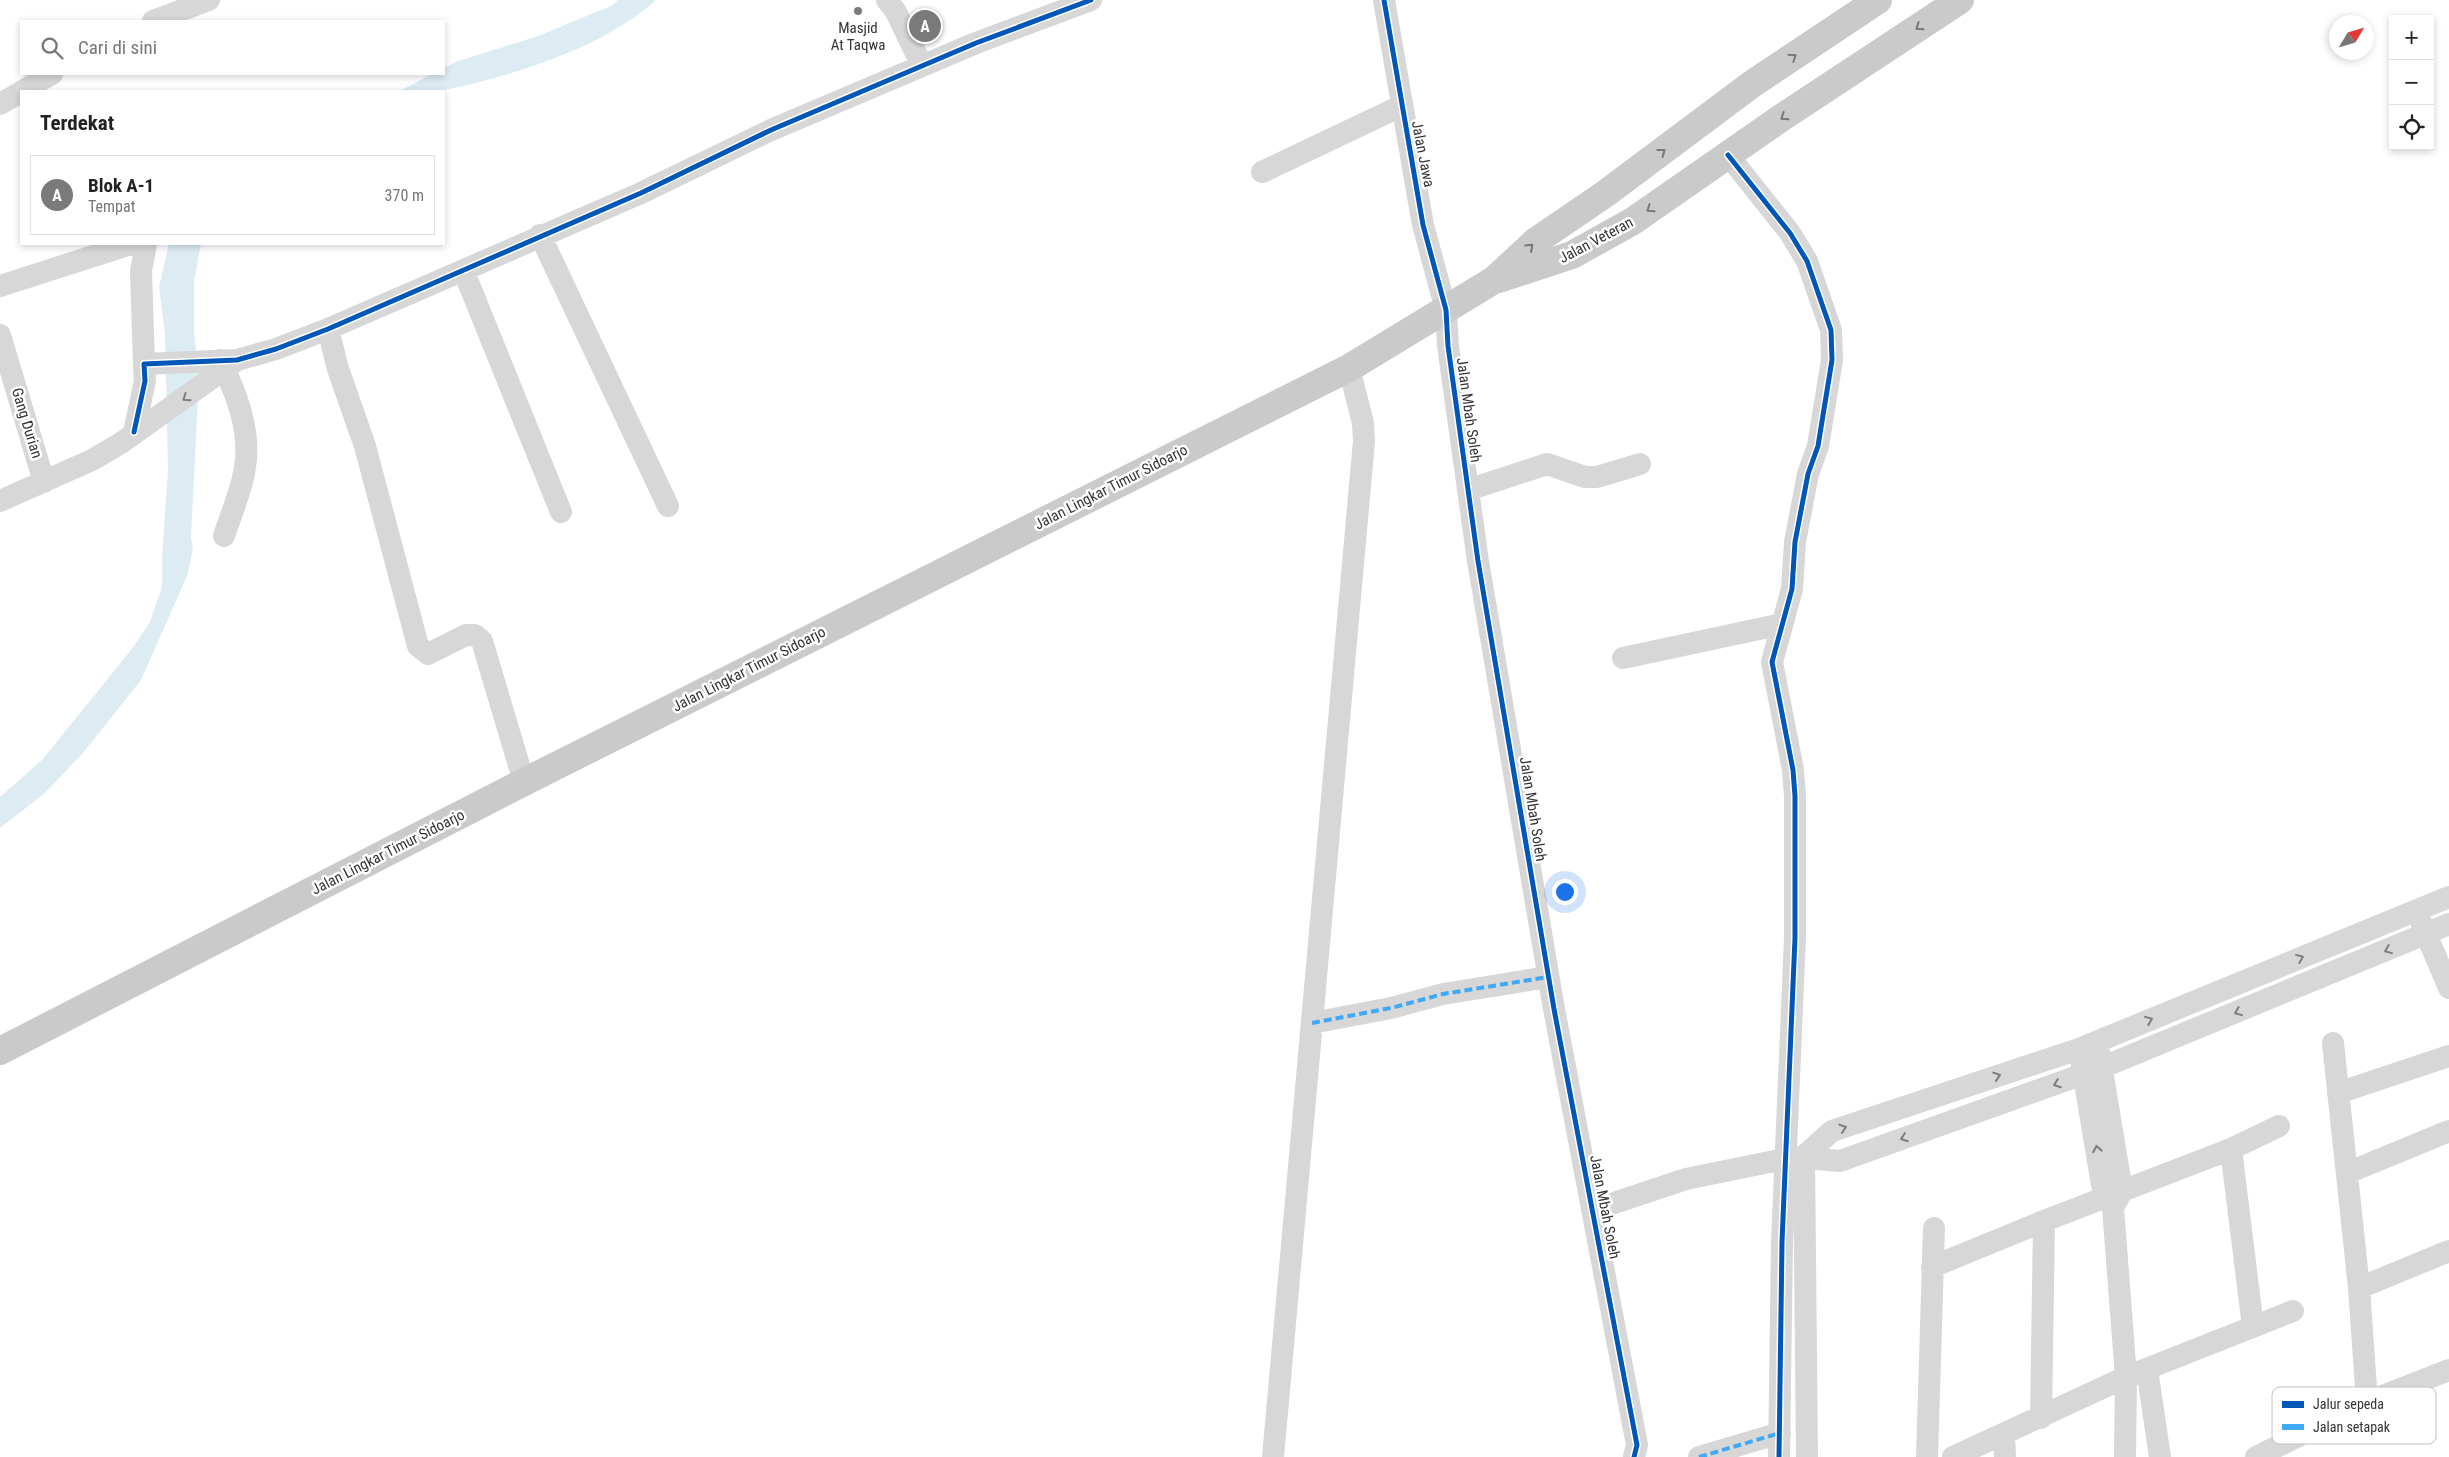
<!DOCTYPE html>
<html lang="id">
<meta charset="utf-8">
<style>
body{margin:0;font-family:"Roboto Condensed",sans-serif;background:#f2f2f2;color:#222}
.controls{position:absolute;right:15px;top:15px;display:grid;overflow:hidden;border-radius:0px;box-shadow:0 2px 8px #0003}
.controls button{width:45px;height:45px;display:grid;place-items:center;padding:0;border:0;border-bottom:1px solid #e0e0e0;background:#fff;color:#222;font:25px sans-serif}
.compass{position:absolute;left:2329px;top:15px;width:45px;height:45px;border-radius:50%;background:#fff;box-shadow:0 2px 8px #0003;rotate:52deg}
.you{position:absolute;left:1564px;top:891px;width:18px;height:18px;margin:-12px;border:4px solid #fff;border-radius:50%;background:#1a73e8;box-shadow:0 0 0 8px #1a73e833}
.badge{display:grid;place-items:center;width:32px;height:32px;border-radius:50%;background:#7a7a7a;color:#fff;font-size:16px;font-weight:700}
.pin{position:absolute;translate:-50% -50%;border:2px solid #fff;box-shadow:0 1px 5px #0006}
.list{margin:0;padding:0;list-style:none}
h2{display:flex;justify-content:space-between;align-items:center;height:65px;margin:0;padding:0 20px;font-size:21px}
h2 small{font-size:16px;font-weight:400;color:#767676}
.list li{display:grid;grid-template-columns:32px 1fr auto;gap:15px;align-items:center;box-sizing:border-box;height:80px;margin:0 10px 10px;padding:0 10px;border:1px solid #e0e0e0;border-radius:0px}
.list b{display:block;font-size:19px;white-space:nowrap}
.list p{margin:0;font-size:16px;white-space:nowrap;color:#767676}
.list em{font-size:16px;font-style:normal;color:#767676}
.icon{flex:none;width:28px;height:28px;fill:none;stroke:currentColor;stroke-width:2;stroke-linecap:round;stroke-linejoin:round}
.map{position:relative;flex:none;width:2449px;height:1457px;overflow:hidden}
.search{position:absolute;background:#fff;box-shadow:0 2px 8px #0003;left:20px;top:20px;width:425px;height:55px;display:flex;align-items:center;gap:12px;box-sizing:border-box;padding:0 18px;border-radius:0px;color:#767676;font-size:19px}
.panel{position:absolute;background:#fff;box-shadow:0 2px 8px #0003;left:20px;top:90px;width:425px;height:155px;border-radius:0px}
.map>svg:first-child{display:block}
</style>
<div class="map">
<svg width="2449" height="1457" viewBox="0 0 2449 1457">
<rect width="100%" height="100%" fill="#fff"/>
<path fill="#ddebf3" d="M618,0H656C604,48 507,78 439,91C427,93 412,91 400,91L432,74H444V68L458,61L538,36L611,6Z
M169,244H201L194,281V332L199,377L191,537L193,549L187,576L141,680L83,753L45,793L0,828V797L42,760L131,650L150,622L162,587V557L168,470L165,334L159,287Z"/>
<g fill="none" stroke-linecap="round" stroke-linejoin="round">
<path stroke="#d7d7d7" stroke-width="22" d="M887,0L896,12L922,66
M1384,0L1423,225L1446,310L1448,346L1478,561L1554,1009L1637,1445L1634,1457
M153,21L209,0
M22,91L52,74
M0,104L21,92
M1728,155L1790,233L1807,261L1831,330L1832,360L1818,446L1808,474L1795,542L1792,589L1772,662L1793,770L1795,796V938L1782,1242L1779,1457
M1262,172L1401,106
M540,235L668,506
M464,272L561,512
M0,286L131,244
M328,329L338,369L365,446L418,646L428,654L466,635H475L482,641L524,782
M0,335L44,482
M220,360C236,392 251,430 245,467C242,490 231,514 224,536
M144,364L141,271L146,244
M134,432L145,381L144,364L237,360L276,349L328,329L641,193L771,130L976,43L1091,0
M1468,490L1547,464L1585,477H1597L1640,464
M0,501L92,460L121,443L237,360
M1623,658L1782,624
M2421,922L2449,988
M1312,1023L1391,1008L1443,994L1548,977
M2333,1043L2359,1288L2367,1402
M2099,1052L2122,1191L2113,1208L2126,1377L2125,1457
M2081,1059L2104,1197L2113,1207
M2338,1093L2449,1056
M2231,1149L2253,1327
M2347,1173L2449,1131
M1593,1210L1686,1179L1794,1157L1840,1161L2103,1067L2449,924
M1932,1267L2044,1221L2231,1149L2279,1126
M2359,1288L2449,1251
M2147,1369L2160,1457
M2041,1418L2044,1221
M2004,1435L2005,1457
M1273,1457L1364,441L1363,423L1349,368
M1699,1457L1780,1433
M1807,1457L1804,1156L1832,1131L2079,1049L2449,897
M1927,1457L1934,1228
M1953,1457L2126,1377L2293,1311
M2256,1457L2367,1402L2449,1370"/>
<path stroke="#cacaca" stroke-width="28" d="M1499,279L1572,255L1633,221L1781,118L1960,0
M0,1051L524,782L1349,368L1494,280L1536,241L1605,194L1752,84L1878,0"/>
<path stroke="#3fa9f5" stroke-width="4" stroke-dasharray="8 4" stroke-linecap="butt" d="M1312,1023L1391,1008L1443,994L1548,977
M1699,1457L1780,1433"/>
<g stroke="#fff" stroke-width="8">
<path id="cycleway" d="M1384,0L1423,225L1446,310L1448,346L1478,561L1554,1009L1637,1445L1634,1457
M1728,155L1790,233L1807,261L1831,330L1832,360L1818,446L1808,474L1795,542L1792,589L1772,662L1793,770L1795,796V938L1782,1242L1779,1457
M134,432L145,381L144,364L237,360L276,349L328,329L641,193L771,130L976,43L1091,0"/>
</g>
<use href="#cycleway" stroke="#0057b8" stroke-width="5"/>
</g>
<defs><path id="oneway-chevron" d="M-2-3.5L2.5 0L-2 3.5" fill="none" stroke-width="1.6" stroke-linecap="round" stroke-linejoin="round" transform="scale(1.25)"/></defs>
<g stroke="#777">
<use href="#oneway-chevron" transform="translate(1919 27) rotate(146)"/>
<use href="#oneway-chevron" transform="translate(1793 57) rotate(-34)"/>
<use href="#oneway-chevron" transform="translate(1784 117) rotate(146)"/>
<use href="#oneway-chevron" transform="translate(1662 152) rotate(-37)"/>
<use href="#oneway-chevron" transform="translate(1650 209) rotate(145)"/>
<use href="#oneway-chevron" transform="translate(1530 247) rotate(-43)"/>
</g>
<g stroke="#7d7d7d">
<use href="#oneway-chevron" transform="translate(186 398) rotate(145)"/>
<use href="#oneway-chevron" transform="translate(2388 950) rotate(158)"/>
<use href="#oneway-chevron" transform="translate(2300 958) rotate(-22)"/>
<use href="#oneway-chevron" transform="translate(2238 1012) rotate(158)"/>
<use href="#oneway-chevron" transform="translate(2149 1020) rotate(-22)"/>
<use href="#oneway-chevron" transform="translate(1997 1076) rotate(-18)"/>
<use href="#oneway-chevron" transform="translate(2057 1084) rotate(160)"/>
<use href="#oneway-chevron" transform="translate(1843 1128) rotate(-18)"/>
<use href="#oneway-chevron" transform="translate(1904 1138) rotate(160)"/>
<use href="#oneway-chevron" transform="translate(2097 1149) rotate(-99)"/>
</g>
<circle fill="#7a7a7a" stroke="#fff" stroke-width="2" cx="858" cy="11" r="5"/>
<g text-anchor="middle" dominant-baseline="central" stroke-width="5" stroke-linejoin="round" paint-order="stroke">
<g font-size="15" fill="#333" stroke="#fff">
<text x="858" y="28">Masjid<tspan x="858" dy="17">At Taqwa</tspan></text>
</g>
<g font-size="15" fill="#333" stroke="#fff">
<text transform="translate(1423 154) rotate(79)">Jalan Jawa</text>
<text transform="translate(1596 240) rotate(-28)">Jalan Veteran</text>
<text transform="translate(1469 410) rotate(82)">Jalan Mbah Soleh</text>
<text transform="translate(27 423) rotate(73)">Gang Durian</text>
<text transform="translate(1111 487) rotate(-27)">Jalan Lingkar Timur Sidoarjo</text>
<text transform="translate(749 669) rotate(-27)">Jalan Lingkar Timur Sidoarjo</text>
<text transform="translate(1533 809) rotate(81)">Jalan Mbah Soleh</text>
<text transform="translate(388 852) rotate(-27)">Jalan Lingkar Timur Sidoarjo</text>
<text transform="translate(1605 1207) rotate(79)">Jalan Mbah Soleh</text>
</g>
</g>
<rect x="2272" y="1387" width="164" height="57" rx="8" fill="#fff" stroke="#c2c2c2" stroke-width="1"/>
<rect x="2282" y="1401" width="22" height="7" fill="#0057b8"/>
<rect x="2282" y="1424" width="22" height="6" fill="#3fa9f5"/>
<g font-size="14" fill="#333">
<text x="2313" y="1409">Jalur sepeda</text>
<text x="2313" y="1432">Jalan setapak</text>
</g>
</svg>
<div class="controls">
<button>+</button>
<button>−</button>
<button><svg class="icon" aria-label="locate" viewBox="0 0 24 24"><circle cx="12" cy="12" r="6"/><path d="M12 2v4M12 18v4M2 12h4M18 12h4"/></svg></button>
</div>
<svg class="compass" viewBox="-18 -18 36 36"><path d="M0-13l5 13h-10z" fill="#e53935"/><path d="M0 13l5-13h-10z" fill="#767676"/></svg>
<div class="you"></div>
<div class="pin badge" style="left:925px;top:26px">A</div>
<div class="search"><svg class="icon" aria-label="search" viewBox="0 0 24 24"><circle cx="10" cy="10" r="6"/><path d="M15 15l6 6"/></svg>Cari di sini</div>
<section class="panel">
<h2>Terdekat<small></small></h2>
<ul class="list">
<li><span class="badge">A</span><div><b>Blok A-1</b><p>Tempat</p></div><em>370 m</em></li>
</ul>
</section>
</div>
